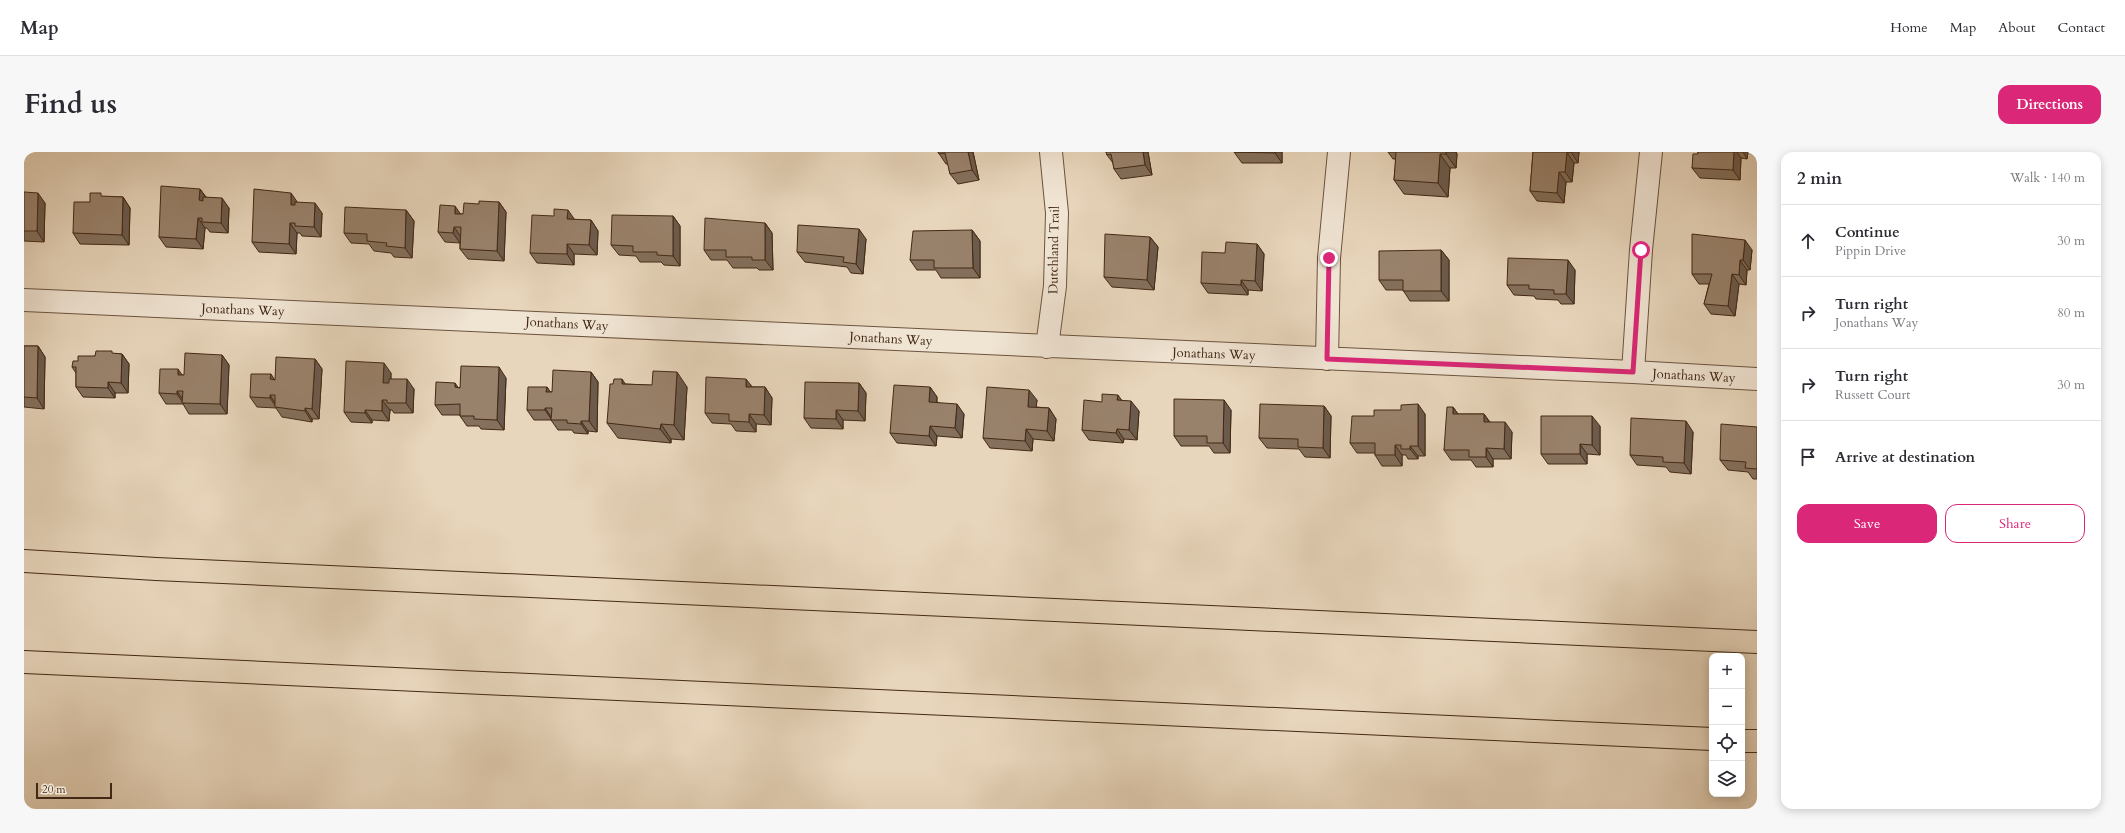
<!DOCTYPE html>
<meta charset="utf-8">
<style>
body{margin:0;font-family:Cardo,serif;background:#f7f7f7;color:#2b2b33}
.controls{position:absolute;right:12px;bottom:12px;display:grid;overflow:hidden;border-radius:8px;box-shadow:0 2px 10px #0003}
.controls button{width:36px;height:36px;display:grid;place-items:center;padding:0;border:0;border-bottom:1px solid #e1e1e2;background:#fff;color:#2b2b33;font:20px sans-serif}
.scale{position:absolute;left:12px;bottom:10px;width:76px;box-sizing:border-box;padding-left:4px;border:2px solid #432815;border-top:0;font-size:11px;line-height:14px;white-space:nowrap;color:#432815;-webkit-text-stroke:3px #f0e4d3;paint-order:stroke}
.stop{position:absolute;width:12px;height:12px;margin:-9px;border:3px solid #db2777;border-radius:50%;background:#fff}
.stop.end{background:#db2777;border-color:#fff;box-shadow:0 1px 4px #0008}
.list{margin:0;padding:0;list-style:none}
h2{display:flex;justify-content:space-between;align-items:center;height:52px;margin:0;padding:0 16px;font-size:17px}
h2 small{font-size:13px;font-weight:400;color:#7c7c81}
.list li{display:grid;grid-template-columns:26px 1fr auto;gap:12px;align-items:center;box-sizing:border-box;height:72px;padding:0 16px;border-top:1px solid #e1e1e2}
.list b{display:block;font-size:15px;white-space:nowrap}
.list p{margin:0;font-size:13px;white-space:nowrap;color:#7c7c81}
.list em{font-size:13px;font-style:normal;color:#7c7c81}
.actions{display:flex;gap:8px;padding:12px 16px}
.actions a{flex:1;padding:9px 0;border:1px solid #db2777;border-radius:12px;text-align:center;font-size:14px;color:#db2777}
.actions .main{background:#db2777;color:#fff}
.icon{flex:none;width:22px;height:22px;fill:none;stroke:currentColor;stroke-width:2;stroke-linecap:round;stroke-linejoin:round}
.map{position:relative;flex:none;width:1733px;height:657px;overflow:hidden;border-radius:12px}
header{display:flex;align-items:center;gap:24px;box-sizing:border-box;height:56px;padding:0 20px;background:#fff;border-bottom:1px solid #e1e1e2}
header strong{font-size:19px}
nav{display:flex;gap:22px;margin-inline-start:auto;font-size:14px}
.intro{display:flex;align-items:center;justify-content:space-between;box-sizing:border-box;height:96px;padding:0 24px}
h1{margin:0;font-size:28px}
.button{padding:10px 18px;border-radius:12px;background:#db2777;color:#fff;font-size:14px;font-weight:700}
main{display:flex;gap:24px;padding:0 24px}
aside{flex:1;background:#fff;border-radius:12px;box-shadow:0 2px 10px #0003}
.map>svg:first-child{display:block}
</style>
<header>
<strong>Map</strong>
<nav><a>Home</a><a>Map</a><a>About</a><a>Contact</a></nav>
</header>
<div class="intro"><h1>Find us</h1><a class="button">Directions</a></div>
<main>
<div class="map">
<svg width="1733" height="657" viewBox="0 0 1733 657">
<rect width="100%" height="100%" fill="#e8d6bc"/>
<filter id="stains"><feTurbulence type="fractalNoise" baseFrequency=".005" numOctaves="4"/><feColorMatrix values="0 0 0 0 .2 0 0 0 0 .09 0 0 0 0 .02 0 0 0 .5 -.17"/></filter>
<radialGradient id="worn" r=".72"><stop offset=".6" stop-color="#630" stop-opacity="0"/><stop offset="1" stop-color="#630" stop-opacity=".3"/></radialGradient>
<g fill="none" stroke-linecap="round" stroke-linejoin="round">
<g stroke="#6c543f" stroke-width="24">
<path id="minor" d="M0,148L1609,220L1733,227
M1023,195L1031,134L1033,61L1027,0
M1303,207L1305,106L1315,0
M1609,220L1617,98L1627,0"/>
</g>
<g stroke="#432815" stroke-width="24">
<path id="highway" d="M0,409L132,417L1733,490
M0,510L1688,587
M1718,589H1733"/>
</g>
<use href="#minor" stroke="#f0e4d3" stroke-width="22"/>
<use href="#highway" stroke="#e8d6bc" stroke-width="22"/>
</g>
<path fill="#84705d" stroke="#432815" d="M914,0H949L955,28L934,32L926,22L924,12H922Z
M1082,0H1124L1128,23L1097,27L1090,17L1089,11L1083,3Z
M1210,0H1258V11H1218Z
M1364,0H1432L1433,2L1432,16H1426L1424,45L1380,42L1370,28L1372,7H1369Z
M1509,0H1555L1554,11H1550L1548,30H1542L1540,51L1513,49L1506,39Z
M1674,0H1724L1723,7L1717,6L1716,28L1676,26L1668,16L1674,2Z
M176,37L182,45L205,56L204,81L186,80L183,76H181L179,97L142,95L135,85Z
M0,40L21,51L20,90L0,89Z
M80,45H99L106,56L105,93L56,92L49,81L66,50Z
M475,50L482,60L480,109L444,107L436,97V91L421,90L414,80L437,62H439L455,52Z
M274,51L298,61L297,85L278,84L276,81H273L272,102L235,100L228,90Z
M382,58L390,69L388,106L370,105L367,101L350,99L345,92L327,91L320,81Z
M649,64L656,74V114L640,113L637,110H616L612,104L595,103L587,93Z
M551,68H567L574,79L573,103L550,102V113L513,111L506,101Z
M741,71L748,81L749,118H735L733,116H709L703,108H687L680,98Z
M948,78L956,89V126H917L912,118H893L886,108Z
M1126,85L1134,95L1130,138L1088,135L1080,125Z
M842,87L839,122L827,121L823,115L781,110L773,100Z
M1233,92L1240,102L1238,139L1224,138V143L1184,141L1177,131L1201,101Z
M1417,98L1425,108V149H1386L1379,138H1362L1355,128Z
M1728,98L1726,118H1723L1722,133L1715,132L1711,164L1687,162L1680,152L1685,132H1675L1668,122Z
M1551,118L1550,152H1537L1534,148L1512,147L1510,144L1490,143L1483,133Z
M0,194H14L21,205L20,257L0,255Z
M90,202H98L105,212L104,241H91V246L59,245L52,235V221L48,215L54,209L71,204Z
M198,203L205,213L203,262H165L159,252H142L135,241L158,223H160Z
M291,207L298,217L295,267H288V270L258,265L252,256L233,255L226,245L250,227L251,228Z
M567,220L574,230L573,280L564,279V282L550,281L548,278H534L527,268H510L503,258L523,235L526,240H528Z
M367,221V227L390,237L389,261H370L368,258H366L365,269L348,268V271L327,270L320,260Z
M482,226L480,278L457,277L455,274H443L436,264V263H418L411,253L434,236Z
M835,231L842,241L841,269L819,268V277L787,276L780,266Z
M601,232L663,235L660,288L647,287V291L594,286L583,271Z
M728,235H741L748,246L747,273L732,272V280L712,279L707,272L688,271L681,261Z
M906,235L913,245V250L940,262L938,286L913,284L912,294L873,291L866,281Z
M1013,248L1012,255L1025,256L1032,267L1030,289L1009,287L1008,299L966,296L959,286Z
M1097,248L1115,259L1113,288L1100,287L1099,291L1065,288L1058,278L1078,250Z
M1300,254L1307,264L1306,306L1281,305L1275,297L1243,296L1235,286Z
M1429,255L1434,262H1460L1466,270L1488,280L1487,307H1469V315H1452L1447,308H1427L1420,298Z
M1207,258L1206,301H1190L1185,294H1157L1150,284Z
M1401,262V304H1394V307H1384L1382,303H1378V314H1358L1351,303V301H1333L1326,291Z
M1576,274V303L1563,302V312H1524L1517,302Z
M1733,275V327H1729L1724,320L1704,318L1696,308Z
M1669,280L1667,322L1646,320L1642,315L1613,313L1606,303Z"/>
<path fill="#6b5b4c" stroke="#432815" d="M944,0H949L955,28L948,18Z
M1119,0H1124L1128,23L1121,13Z
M1251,0H1258V11L1251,1Z
M1422,0H1432L1433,2L1432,16L1422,2Z
M1543,0L1550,11L1548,30L1541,20Z
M1547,0H1555L1554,11Z
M1710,0H1713L1717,6L1716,28L1709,18Z
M1719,0H1724L1723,7Z
M1416,2L1426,16L1424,45L1414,31Z
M1535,20L1542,30L1540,51L1533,41Z
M176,37L183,47L182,58L175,48Z
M14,41L21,51L20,90L13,79Z
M267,41L274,51V63L267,53Z
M99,45L106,56L105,93L98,83Z
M198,46L205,56L204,81L197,71Z
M475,50L482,60L480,109L473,99Z
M291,51L298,61L297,85L290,75Z
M431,54L438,64L431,62Z
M382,58L390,69L388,106L381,96Z
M544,58L551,68L543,67Z
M649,64L656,74V114L649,104Z
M174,66L181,76L179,97L172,87Z
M567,68L574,79L573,103L565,93Z
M266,71L273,81L272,102L265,92Z
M741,71L748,81L749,118L741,108Z
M430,75L437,85L436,91L429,81Z
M835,77L842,87L839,122L832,112Z
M948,78L956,89V126L949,116Z
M1126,85L1134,95L1130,138L1123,128Z
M1721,88L1728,98L1726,118L1719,108Z
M543,92L550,102V113L543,102Z
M1233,92L1240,102L1238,139L1231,129Z
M1417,98L1425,108V149L1417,139Z
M1544,108L1551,118L1550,152L1542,142Z
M1716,108L1723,118L1722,133L1715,123Z
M1708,122L1715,132L1711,164L1704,154Z
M1217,128L1224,138V143L1217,133Z
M14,194L21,205L20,257L13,246Z
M98,202L105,212L104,241L97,231Z
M198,203L205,213L203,262L196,252Z
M291,207L298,217L295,267L288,257Z
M360,211L367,221L366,241L359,231Z
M475,215L482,226L480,278L473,268Z
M154,217L161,227L154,223Z
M567,220L574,230L573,280L565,269Z
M653,220L663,235L660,288L650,273Z
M247,222L254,233L246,227Z
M383,227L390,237L389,261L382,251Z
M598,227L608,242L598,232Z
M722,227L730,237L722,235Z
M84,230L91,241V246L84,236Z
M431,231L438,241L431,235Z
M835,231L842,241L841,269L834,259Z
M523,235L530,245L522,240Z
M741,235L748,246L747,273L740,263Z
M906,235L913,245L912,260L905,250Z
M1005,238L1013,248L1011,265L1004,255Z
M153,239L160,249V252L153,242Z
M246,243L253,254V256L246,246Z
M1094,243L1101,253L1093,248Z
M358,248L366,258L365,269L358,259Z
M1200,248L1207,258L1206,301L1199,291Z
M1107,249L1115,259L1113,288L1105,278Z
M933,252L940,262L938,286L931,276Z
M1394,252L1401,262V304L1394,294Z
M1300,254L1307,264L1306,306L1299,296Z
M1429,255L1436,265L1429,262Z
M281,256L288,267V270L281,259Z
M521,256L528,266V268L521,258Z
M1025,256L1032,267L1030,289L1023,279Z
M341,258L348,268V271L341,261Z
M812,258L819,268V277L812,267Z
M725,262L732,272V280L725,270Z
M1460,262L1467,273L1460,270Z
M1568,264L1576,274V303L1568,293Z
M557,269L564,279V282L557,272Z
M1662,269L1669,280L1667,322L1660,311Z
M1481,270L1488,280L1487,307L1480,297Z
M637,272L647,287V291L636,277Z
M906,274L913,284L912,294L905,284Z
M1002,277L1009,287L1008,299L1001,289Z
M1093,277L1100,287L1099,291L1092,281Z
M1556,292L1563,302V312L1556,302Z
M1371,293L1378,303V314L1371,303Z
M1386,294L1394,304V307L1386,297Z
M1462,296L1469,307V315L1462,305Z"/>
<path fill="#99826c" stroke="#432815" d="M914,0H944L948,18L926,22L921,1L915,2Z
M1082,0H1119L1121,13L1090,17L1087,2L1083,3Z
M1210,0H1251V1Z
M1372,0H1422V2H1416L1414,31L1370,28Z
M1509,0H1547H1543L1541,20H1535L1533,41L1506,39Z
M1674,0H1710L1709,18L1668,16L1669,2H1674Z
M137,34L176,37L175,48L179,49V45L198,46L197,71L178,70V66H174L172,87L135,85Z
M230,37L267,41V53H271V50L291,51L290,75L271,74V71H266L265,92L228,90Z
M0,40L14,41L13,79H0Z
M66,41H77V44L99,45L98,83L49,81L50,50H66Z
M455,49L475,50L473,99L436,97L437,75H430L429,81L414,80L416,53L431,54V62H439L440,51L455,52Z
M321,55L382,58L381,96L362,94L363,91L343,89V82L320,81Z
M530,57L544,58L543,67L567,68L565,93L543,92V102L506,101L508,63L530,64Z
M588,63L649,64V104L633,103V100H609V94L587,93Z
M681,66L741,71V108H728V105H702V98H680Z
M774,73L835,77L832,112L819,110L820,105L773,100Z
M948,78L949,116H910V108H886L889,79Z
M1081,82L1126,85L1123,128L1080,125Z
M1668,82L1721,88L1719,108H1716L1715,123L1708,122L1704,154L1680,152L1688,122H1668Z
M1202,90L1233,92L1231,129L1217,128V133L1177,131L1178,100L1201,101Z
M1417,98V139H1379V128H1355V99Z
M1484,106L1544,108L1542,142H1530V138L1505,137V133H1483Z
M0,194H14L13,246L0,245Z
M72,199H88V201L98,202L97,231L84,230V236L52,235V215H48L49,209H54V204H71Z
M161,201L198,203L196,252L158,251L159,239H153V242L135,241L136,217H154V223H160Z
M252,205L291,207L288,257L281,256V259L251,255V243H246V246L226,245L227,222H247L246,227L251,228Z
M322,209L360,211L359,231H365V227H383L382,251H363V248H358V259L341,258V261L320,260Z
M437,214L475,215L473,268L450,267V264H436V252L411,253L412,230L431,231V235L436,236Z
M529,218L567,220L565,269H557V272L543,271V268H527L528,256H521V258H503L504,235H523L522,240H528Z
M629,219L653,220L650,273L637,272L636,277L583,271L586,232H589L590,227H598V232L628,233Z
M682,225L722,227V235H741L740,263L725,262V270L705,269V262L681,261Z
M781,230L835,231L834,259L812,258V267L780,266Z
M870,233L906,235L905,250L933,252L931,276L906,274L905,284L866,281Z
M963,235L1005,238L1004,255L1025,256L1023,279L1002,277L1001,289L959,286Z
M1078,242L1094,243L1093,248L1107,249L1105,278L1093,277L1092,281L1058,278L1060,248L1078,250Z
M1150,247L1200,248L1199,291H1183V284H1150Z
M1236,252L1300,254L1299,296L1274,295V287L1235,286Z
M1394,252V294H1386V297H1377V293H1371V303H1351V291H1326L1328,264H1350V258H1377V253Z
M1423,255H1429V262H1460V270H1481L1480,297L1462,296V305H1445V298H1420Z
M1517,264H1568V293L1556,292V302H1517Z
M1607,266L1662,269L1660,311L1639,310V305L1606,303Z
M1697,272L1733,275V317L1721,316L1722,310L1696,308Z"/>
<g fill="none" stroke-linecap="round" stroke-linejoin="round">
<path stroke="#db2777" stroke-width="5" d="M1305,106L1303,207L1609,220L1617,98"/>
</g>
<g text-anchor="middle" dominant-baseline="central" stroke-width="3" stroke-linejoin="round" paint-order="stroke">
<g font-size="13" fill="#432815" stroke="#f0e4d3">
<text transform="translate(1030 98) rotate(-89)">Dutchland Trail</text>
<text transform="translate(219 158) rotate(2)">Jonathans Way</text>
<text transform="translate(543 172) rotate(3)">Jonathans Way</text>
<text transform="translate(867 187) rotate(3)">Jonathans Way</text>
<text transform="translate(1190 202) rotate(2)">Jonathans Way</text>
<text transform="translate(1670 224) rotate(3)">Jonathans Way</text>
</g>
</g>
<rect width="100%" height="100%" filter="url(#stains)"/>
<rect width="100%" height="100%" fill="url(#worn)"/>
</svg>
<div class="controls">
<button>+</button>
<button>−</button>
<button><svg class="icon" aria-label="locate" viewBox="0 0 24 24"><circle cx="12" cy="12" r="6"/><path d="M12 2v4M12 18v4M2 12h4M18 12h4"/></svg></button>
<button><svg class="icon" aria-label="layers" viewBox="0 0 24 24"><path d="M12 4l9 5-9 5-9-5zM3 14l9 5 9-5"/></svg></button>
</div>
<div class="scale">20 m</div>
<div class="stop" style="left:1617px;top:98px"></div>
<div class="stop end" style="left:1305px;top:106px"></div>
</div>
<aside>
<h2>2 min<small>Walk · 140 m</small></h2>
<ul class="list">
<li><svg class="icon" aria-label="ahead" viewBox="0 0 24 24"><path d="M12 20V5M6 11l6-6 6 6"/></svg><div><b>Continue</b><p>Pippin Drive</p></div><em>30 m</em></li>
<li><svg class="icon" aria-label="right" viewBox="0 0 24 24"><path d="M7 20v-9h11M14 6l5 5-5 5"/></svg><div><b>Turn right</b><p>Jonathans Way</p></div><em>80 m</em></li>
<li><svg class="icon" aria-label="right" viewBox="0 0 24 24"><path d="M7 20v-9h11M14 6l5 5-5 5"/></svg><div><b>Turn right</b><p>Russett Court</p></div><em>30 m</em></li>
<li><svg class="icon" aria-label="arrive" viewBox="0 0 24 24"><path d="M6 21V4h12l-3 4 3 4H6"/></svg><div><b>Arrive at destination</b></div></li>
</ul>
<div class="actions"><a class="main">Save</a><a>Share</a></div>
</aside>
</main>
